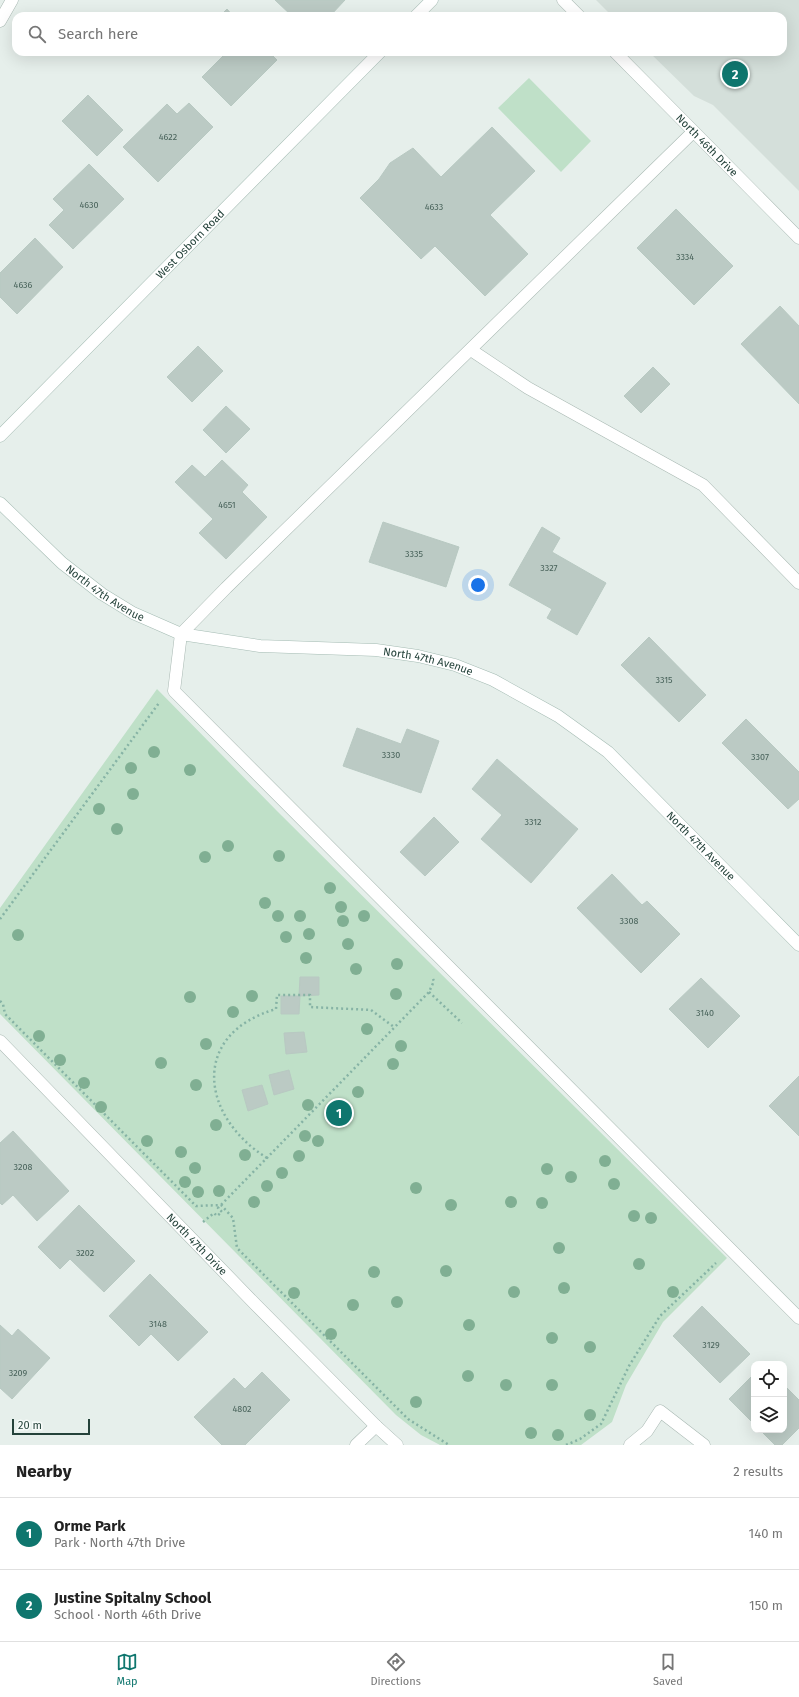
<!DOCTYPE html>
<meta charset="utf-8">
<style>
body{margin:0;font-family:"Fira Sans",sans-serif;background:#f6f6f6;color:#222}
.controls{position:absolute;right:12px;bottom:12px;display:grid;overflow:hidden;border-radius:8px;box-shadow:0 4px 16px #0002}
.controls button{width:36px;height:36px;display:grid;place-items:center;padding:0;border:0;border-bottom:1px solid #e0e0e0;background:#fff;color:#222;font:20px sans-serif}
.scale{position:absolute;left:12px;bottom:10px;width:78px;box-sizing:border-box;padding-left:4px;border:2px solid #24423a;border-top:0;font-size:11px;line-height:14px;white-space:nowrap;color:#24423a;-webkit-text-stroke:3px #f7fbf9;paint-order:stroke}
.you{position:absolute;left:478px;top:585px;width:14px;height:14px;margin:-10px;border:3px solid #fff;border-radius:50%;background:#1a73e8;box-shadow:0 0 0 6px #1a73e833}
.badge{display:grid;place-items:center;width:26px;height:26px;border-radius:50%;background:#0f766e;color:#fff;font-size:13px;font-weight:700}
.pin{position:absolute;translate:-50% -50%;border:2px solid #fff;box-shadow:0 1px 4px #0006}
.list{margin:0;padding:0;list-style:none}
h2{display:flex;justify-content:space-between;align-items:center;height:52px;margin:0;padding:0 16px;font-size:17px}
h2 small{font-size:13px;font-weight:400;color:#767676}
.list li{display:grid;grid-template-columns:26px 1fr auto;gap:12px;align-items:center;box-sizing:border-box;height:72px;padding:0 16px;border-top:1px solid #e0e0e0}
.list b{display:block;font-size:15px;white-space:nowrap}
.list p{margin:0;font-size:13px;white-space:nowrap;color:#767676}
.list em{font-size:13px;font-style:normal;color:#767676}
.icon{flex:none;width:22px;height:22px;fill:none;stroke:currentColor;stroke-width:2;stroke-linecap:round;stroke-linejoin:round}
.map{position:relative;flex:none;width:799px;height:1445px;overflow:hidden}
.search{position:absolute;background:#fff;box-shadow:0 4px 16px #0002;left:12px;right:12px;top:12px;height:44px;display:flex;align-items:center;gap:10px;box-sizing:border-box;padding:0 14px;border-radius:12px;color:#767676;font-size:15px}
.sheet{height:196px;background:#fff}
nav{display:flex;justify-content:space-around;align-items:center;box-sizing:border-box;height:56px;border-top:1px solid #e0e0e0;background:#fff;font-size:11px;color:#767676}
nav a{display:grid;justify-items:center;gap:2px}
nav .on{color:#0f766e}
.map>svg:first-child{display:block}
</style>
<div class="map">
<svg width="799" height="1445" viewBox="0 0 799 1445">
<rect width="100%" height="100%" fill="#e6efeb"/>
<path fill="#d4dfda" d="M596,0H799V191L713,105L694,96L649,52H783V16H612Z"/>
<path fill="#bfe0c8" d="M529,78L591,141L561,172L498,108Z
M157,689L277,811L727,1258L663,1322L626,1385L612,1422L581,1445H440L421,1435L396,1415L0,1014V908Z"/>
<path fill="#bbcac4" stroke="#b8c9c2" d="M275,0H345L330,16H292Z
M227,9L233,16H220Z
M227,52H269L277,60L231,106L202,77Z
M88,95L123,130L97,156L62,121Z
M189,103L213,127L158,182L123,147L167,104L177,114Z
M492,127L535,171L490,215L528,254L485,296L435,246L421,259L360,198L379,179L390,163L413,148L441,177Z
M89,164L124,199L73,249L49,225L64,210L53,199Z
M676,209L733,266L694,305L637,248Z
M35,238L63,267L17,314L0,297V273Z
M780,306L799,326V404L741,344Z
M198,346L223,371L192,402L167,377Z
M653,367L670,384L641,413L624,396Z
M226,406L250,429L226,453L203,430Z
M222,460L248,485L242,492L267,517L226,559L199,533L213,519L175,482L192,465L205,477Z
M383,522L459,547L446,587L369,562Z
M542,527L560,538L552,552L606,583L577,635L547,618L552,609L509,585Z
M649,637L706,695L679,722L621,665Z
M746,719L799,772V799L788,809L722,743Z
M357,728L401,744L407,729L439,741L421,793L343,766Z
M497,759L578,829L531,883L481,839L502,815L472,789Z
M434,817L459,842L425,876L400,852Z
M612,874L642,905L647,901L680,934L641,973L577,908Z
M300,977H319V995L299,996Z
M701,978L740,1016L708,1048L669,1009Z
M281,996H300L299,1014H281Z
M304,1032L307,1052L286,1054L284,1033Z
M289,1070L294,1089L274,1095L269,1075Z
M799,1076V1136L769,1106Z
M262,1085L268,1104L248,1111L242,1090Z
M13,1131L69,1191L37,1221L13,1195L2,1205L0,1203V1143Z
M79,1205L135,1261L104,1292L70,1259L60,1269L38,1247Z
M150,1274L208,1332L178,1361L151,1334L139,1346L109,1316Z
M702,1306L750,1354L720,1383L673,1336Z
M0,1325L12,1336L18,1329L50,1358L12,1399L0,1388Z
M262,1372L290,1400L245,1445H222L194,1417L234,1378L245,1389Z
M754,1374V1424L729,1399Z
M784,1385L799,1400V1428L782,1445H775L760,1430H784Z"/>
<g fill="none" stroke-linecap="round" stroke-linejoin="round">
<g stroke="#a8b8b2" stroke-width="13">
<path id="lane" d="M0,21L12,0
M693,132L226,588L181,634L174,691L799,1318
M471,350L528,388L703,485L799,583"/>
</g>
<g stroke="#a8b8b2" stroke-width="13">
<g id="street">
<path d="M563,0L579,16"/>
<path id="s1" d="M615,52L799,238"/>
<path id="s2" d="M0,1041L255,1304L376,1426L397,1445"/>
<path d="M356,1445L376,1426"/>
<path d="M630,1445L647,1431L660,1411L704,1445"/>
</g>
</g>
<g stroke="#a4bbb3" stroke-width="13">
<g id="secondary">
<path d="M416,16L432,0"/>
<path id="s3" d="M0,436L380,52"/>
<path id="s4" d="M0,503L62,563L102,594L133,613L181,634L260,646L376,650L418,656L455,665L493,680L558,716L608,752L799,945"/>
</g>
</g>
<path stroke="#86b3a5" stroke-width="2.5" stroke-dasharray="2 3" stroke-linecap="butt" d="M0,919L159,703
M429,992L462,1023
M0,1001L3,1004L5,1014L196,1206L221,1205L233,1218L237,1248L408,1419L449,1445
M267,1158C200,1116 190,1034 276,1009L277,995H310V1007L371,1010L394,1027
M203,1222L214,1213L217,1216L222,1212L218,1208L429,992L434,981L433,979
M566,1445L580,1439L601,1424L629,1366L660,1316L716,1263"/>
<use href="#lane" stroke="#fff" stroke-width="12"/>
<use href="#street" stroke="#fff" stroke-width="12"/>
<use href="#secondary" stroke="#fff" stroke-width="12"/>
</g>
<g fill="#80af93">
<circle cx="154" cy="752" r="6"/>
<circle cx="131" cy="768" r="6"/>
<circle cx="190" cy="770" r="6"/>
<circle cx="133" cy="794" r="6"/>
<circle cx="99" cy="809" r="6"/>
<circle cx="117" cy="829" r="6"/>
<circle cx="228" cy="846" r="6"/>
<circle cx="279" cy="856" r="6"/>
<circle cx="205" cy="857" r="6"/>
<circle cx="330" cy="888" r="6"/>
<circle cx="265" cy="903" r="6"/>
<circle cx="341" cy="907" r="6"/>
<circle cx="278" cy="916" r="6"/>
<circle cx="300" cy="916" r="6"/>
<circle cx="364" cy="916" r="6"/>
<circle cx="343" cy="921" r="6"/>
<circle cx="309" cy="934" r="6"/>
<circle cx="18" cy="935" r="6"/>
<circle cx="286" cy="937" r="6"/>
<circle cx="348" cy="944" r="6"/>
<circle cx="306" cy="958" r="6"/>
<circle cx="397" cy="964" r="6"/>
<circle cx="356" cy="969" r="6"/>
<circle cx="396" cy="994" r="6"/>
<circle cx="252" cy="996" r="6"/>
<circle cx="190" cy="997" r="6"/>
<circle cx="233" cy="1012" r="6"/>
<circle cx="367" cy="1029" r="6"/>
<circle cx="39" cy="1036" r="6"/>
<circle cx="206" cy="1044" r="6"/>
<circle cx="401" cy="1046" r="6"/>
<circle cx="60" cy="1060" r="6"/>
<circle cx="161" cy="1063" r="6"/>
<circle cx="393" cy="1064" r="6"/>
<circle cx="84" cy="1083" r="6"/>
<circle cx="196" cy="1085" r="6"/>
<circle cx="358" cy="1092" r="6"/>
<circle cx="308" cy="1105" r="6"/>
<circle cx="101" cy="1107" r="6"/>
<circle cx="216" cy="1125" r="6"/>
<circle cx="305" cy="1136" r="6"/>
<circle cx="147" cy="1141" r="6"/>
<circle cx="318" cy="1141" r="6"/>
<circle cx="181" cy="1152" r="6"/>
<circle cx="245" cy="1155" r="6"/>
<circle cx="299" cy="1156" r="6"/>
<circle cx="605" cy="1161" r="6"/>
<circle cx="195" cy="1168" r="6"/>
<circle cx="547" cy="1169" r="6"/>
<circle cx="282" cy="1173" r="6"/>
<circle cx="571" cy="1177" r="6"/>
<circle cx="185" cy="1182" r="6"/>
<circle cx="614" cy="1184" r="6"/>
<circle cx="267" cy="1186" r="6"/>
<circle cx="416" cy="1188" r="6"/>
<circle cx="219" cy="1191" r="6"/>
<circle cx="198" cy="1192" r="6"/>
<circle cx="254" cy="1202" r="6"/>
<circle cx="511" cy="1202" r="6"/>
<circle cx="542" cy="1203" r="6"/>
<circle cx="451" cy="1205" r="6"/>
<circle cx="634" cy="1216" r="6"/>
<circle cx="651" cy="1218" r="6"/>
<circle cx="559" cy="1248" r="6"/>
<circle cx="639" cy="1264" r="6"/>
<circle cx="446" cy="1271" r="6"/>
<circle cx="374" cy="1272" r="6"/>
<circle cx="564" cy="1288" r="6"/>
<circle cx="514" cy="1292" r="6"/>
<circle cx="673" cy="1292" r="6"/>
<circle cx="294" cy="1293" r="6"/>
<circle cx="397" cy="1302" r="6"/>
<circle cx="353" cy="1305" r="6"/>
<circle cx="469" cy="1325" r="6"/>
<circle cx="331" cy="1334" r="6"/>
<circle cx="552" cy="1338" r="6"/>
<circle cx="590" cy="1347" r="6"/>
<circle cx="468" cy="1376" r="6"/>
<circle cx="506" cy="1385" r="6"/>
<circle cx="552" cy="1385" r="6"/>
<circle cx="416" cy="1402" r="6"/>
<circle cx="590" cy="1415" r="6"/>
<circle cx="531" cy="1433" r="6"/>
<circle cx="558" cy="1435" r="6"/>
</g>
<g text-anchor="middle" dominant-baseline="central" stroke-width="3" stroke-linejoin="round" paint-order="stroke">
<g font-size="9" fill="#4a645c">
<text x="168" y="137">4622</text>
<text x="89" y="205">4630</text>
<text x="434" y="207">4633</text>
<text x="685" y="257">3334</text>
<text x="23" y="285">4636</text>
<text x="227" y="505">4651</text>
<text x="414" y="554">3335</text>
<text x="549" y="568">3327</text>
<text x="664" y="680">3315</text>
<text x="391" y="755">3330</text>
<text x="760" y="757">3307</text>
<text x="533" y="822">3312</text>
<text x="629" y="921">3308</text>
<text x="705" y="1013">3140</text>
<text x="23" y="1167">3208</text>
<text x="85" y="1253">3202</text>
<text x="158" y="1324">3148</text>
<text x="711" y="1345">3129</text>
<text x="18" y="1373">3209</text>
<text x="242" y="1409">4802</text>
</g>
<g font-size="11" fill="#24423a" stroke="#f7fbf9">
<text stroke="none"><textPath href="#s1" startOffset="131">North 46th Drive</textPath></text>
<text stroke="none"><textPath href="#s3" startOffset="270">West Osborn Road</textPath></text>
<text stroke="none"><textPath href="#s4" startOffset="139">North 47th Avenue</textPath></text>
<text stroke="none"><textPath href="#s4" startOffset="475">North 47th Avenue</textPath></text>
<text stroke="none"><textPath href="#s4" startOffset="811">North 47th Avenue</textPath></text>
<text stroke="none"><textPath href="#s2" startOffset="283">North 47th Drive</textPath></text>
</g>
</g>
</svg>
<div class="controls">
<button><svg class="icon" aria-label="locate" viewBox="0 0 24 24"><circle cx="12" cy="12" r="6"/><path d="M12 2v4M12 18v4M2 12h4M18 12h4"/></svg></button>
<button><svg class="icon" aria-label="layers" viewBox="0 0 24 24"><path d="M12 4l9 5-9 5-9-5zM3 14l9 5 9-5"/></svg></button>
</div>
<div class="scale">20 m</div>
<div class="you"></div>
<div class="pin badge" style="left:339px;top:1113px">1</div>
<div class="pin badge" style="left:735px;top:74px">2</div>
<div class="search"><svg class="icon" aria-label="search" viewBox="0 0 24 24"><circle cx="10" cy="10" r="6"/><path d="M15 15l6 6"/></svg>Search here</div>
</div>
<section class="sheet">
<h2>Nearby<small>2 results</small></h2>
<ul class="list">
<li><span class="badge">1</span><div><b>Orme Park</b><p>Park · North 47th Drive</p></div><em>140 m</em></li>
<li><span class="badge">2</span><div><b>Justine Spitalny School</b><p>School · North 46th Drive</p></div><em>150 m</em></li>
</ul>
</section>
<nav>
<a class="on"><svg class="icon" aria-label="map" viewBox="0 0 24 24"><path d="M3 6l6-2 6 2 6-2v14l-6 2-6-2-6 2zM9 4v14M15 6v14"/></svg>Map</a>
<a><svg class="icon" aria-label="directions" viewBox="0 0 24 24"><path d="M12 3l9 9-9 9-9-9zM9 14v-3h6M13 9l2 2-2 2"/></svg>Directions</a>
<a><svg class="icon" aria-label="saved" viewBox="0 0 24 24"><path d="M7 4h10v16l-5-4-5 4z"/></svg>Saved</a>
</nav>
